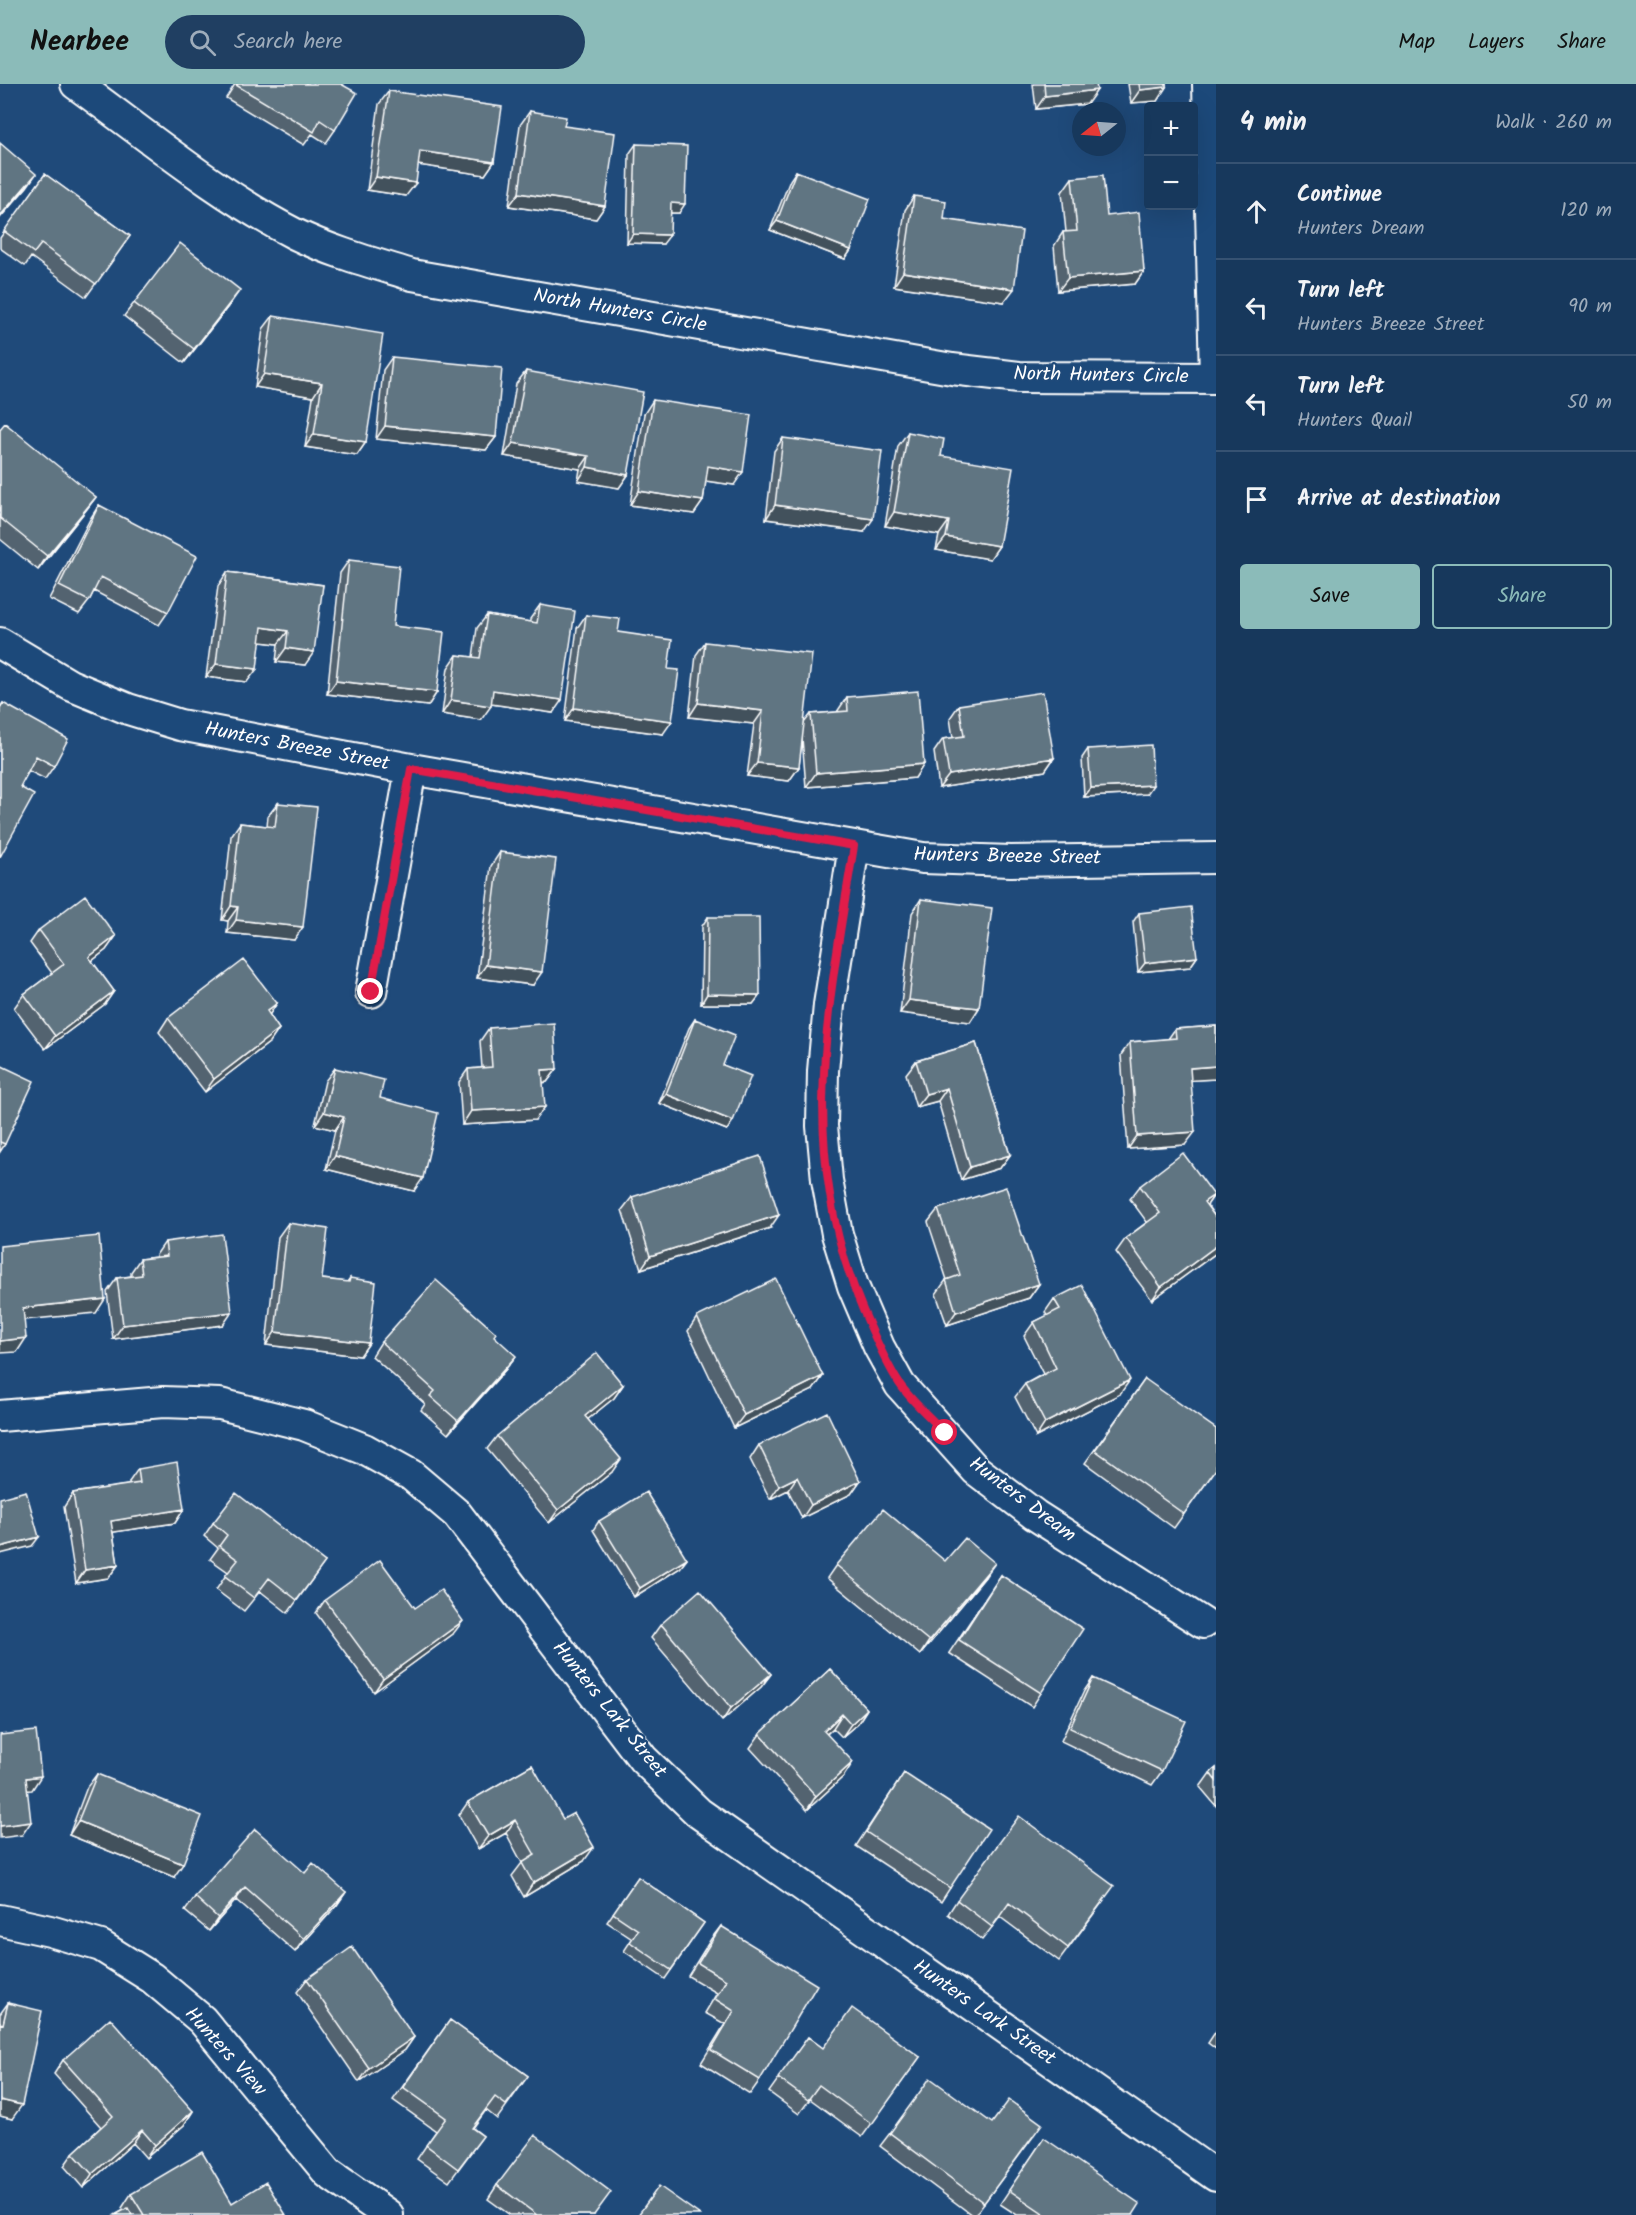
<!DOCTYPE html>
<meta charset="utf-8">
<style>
body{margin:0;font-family:Kalam,sans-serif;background:#203f62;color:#f1f3f6}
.controls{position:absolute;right:18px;top:18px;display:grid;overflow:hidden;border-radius:6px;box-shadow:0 6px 24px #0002}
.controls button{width:54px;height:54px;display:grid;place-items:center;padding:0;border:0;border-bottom:2px solid #365272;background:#17385c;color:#f1f3f6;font:30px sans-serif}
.compass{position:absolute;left:1072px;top:18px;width:54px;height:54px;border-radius:50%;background:#17385c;box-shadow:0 6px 24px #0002;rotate:253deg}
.stop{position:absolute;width:18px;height:18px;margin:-14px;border:4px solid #e11d48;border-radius:50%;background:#fff}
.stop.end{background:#e11d48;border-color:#fff;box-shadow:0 2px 6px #0008}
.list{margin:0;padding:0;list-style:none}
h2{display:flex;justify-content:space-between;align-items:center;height:78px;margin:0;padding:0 24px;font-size:26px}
h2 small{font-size:20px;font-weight:400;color:#9eacbb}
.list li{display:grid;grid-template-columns:39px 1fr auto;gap:18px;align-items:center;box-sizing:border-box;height:96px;padding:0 24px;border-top:2px solid #365272}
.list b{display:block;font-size:22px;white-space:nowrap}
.list p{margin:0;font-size:20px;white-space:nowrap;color:#9eacbb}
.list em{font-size:20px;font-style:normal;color:#9eacbb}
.actions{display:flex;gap:12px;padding:18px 24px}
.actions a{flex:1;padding:14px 0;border:2px solid #8bbbb9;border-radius:6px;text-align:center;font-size:21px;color:#8bbbb9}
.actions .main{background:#8bbbb9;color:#111}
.icon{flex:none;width:33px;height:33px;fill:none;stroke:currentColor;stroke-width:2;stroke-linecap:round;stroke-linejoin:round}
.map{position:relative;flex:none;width:1216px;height:2131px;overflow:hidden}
header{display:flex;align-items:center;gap:36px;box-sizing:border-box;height:84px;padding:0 30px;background:#8bbbb9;color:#111}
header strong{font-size:28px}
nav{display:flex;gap:33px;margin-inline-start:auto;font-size:21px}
.search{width:420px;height:54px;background:#203f62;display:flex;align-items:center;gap:15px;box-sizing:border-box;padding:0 21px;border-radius:33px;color:#9eacbb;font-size:22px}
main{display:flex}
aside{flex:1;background:#17385c}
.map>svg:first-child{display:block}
</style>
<header>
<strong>Nearbee</strong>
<div class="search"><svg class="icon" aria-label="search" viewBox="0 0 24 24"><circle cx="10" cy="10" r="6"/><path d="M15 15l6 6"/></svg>Search here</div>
<nav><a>Map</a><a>Layers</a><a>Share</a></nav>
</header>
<main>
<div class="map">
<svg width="1216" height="2131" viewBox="0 0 1216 2131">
<rect width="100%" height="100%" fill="#1f4a7a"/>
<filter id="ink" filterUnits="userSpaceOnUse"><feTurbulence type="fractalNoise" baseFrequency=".0167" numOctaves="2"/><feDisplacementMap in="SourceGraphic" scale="12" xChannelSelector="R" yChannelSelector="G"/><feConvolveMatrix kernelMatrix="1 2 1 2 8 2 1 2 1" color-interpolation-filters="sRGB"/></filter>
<g filter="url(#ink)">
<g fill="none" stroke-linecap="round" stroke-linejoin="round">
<g stroke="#fff" stroke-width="34">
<path id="street" d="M76,0C148,52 217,110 295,150C332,168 373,179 412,191L952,285L1019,293L1216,294
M1208,0L1215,294
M0,559L70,601L128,625L180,641L411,685L923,774L1011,777L1216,774
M854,762L829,921L823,987L822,1042L827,1096L837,1150L853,1202L879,1263L900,1301L976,1386L1035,1431L1203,1539
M371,908L411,685
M0,1332L163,1318L220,1320L304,1341L364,1365L411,1391L457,1430L643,1675L699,1729L1216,2092
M0,1836L50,1847L101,1862L152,1894L202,1936L328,2089L388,2131"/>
</g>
<use href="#street" stroke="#1f4a7a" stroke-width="30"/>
</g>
<path fill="#536470" stroke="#fff" stroke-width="1.5" d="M235,0H341L335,46L326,59L312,50L304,61L226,14Z
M1033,0H1105L1096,1L1097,6L1087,20L1036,25Z
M1128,0H1166V3L1157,17L1131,19Z
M389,7L494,78L485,91L418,81L406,112L367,106L379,20Z
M530,27L605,122L596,135L509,122L520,41Z
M636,60L679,129H670L663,160L627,159L629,70Z
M796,87L851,166L845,175L770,146L790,96Z
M45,90L130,152L86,213L31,173L25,182L0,164V154Z
M1072,94L1144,187L1135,200L1058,207L1054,162L1063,148H1066L1062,108Z
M914,112L944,135L1004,218L894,202L905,126Z
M134,219L230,220L184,279L124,232Z
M273,232L366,358L357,371L305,363L313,313L255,303L263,245Z
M392,273L496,353L486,366L376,355L383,286Z
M526,287L628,391L619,404L578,397L580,385L504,372L516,300Z
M653,316L734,401L706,397L703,417L694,430L630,421L644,330Z
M0,345L96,413L86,426L38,486L0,455Z
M908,348L941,372L999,462L990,475L936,466L939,451L885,442L898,362Z
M783,354L864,448L766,435L774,367Z
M99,421L168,528L159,541L94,507L89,517L79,530L49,515L90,435Z
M349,476L437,608L428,622L327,610L340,489Z
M227,488L323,501L305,581L276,578L278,560L260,558L247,598L206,593L218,502Z
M540,521L553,629L491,620L481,636L442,630L448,584L457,571L473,573L477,544L487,531L530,538V535Z
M586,531L618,548L663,650L565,637L577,544Z
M705,558L804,639L811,630L837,628L847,613L924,680L915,694L806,703L802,654L799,683L789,697L747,692L754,640L689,633L696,571Z
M3,619L54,682L45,695L29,687L20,703L0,773V623Z
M959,621L1054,674L1045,687L939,704L934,668L943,655L953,654L950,634Z
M1088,665L1147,710L1084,713L1082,674Z
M278,719L294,856L227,849L228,837L222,836L231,752L240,739L267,742L268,732Z
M500,768L533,901L477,894L491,782Z
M921,815L979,924L970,938L900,929L912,829Z
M1139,829L1197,873L1190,883L1138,888L1133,838Z
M708,833L760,911L753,920H701L702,842Z
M39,846L116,852L106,866L92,877L114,907L105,920L45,965L14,924L24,910L52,889L30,859Z
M277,919L269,931L279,945L270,958L205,1008L159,948L168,934Z
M695,935L723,981L727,1046L659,1019L689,944Z
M1216,942V995L1191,996L1185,1061L1128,1065L1121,971L1130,958L1168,955L1175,945Z
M489,944L557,985L547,998L543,999L535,1036L462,1041L459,998L468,985L482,984L480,957Z
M976,959L1010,1071L1000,1084L961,1096L938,1017L916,1023L906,990L916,977Z
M0,981L5,1060L0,1068Z
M335,984L414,1107L326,1085L335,1046L315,1041L325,997Z
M1140,1102L1214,1111L1207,1121L1216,1134V1169L1152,1216L1116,1168L1126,1154L1147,1138L1130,1115Z
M632,1113L770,1144L641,1185L622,1126Z
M938,1125L1039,1200L1029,1214L947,1241L936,1210L946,1196H947L928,1138Z
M288,1139L322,1195L347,1198L350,1194L369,1259L360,1272L266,1261L278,1153Z
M165,1158L223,1241L113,1255L107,1208L117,1194L131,1192V1188L140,1175L156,1173V1171Z
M1054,1215L1120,1310L1036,1353L1015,1313L1025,1300L1043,1290L1024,1252L1034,1238L1047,1232L1045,1228Z
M697,1233L823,1292L813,1306L734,1344L688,1247Z
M494,1252L506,1285L448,1350L421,1326L425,1320L372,1272L381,1258Z
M1145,1295L1216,1385L1174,1444L1085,1379Z
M623,1301L614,1314L588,1335L612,1388L549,1439L487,1365L497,1352Z
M759,1361L860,1397L851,1410L802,1434L788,1406L770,1415L750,1375Z
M138,1385L184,1425L175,1439L113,1448L118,1481L108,1494L76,1499L64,1423L73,1409L129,1401V1398Z
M599,1437L687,1475L680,1484L634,1513L593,1446Z
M213,1439L325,1478L288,1529L260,1507L244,1527L216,1506L228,1488L210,1475L218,1464L204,1452Z
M945,1477L985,1493L920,1571L827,1494L836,1481Z
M1001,1491L1041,1609L1032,1623L949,1569Z
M325,1516L415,1524L453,1550L374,1608L316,1529Z
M661,1540L771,1590L761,1603L722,1637L651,1554Z
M830,1585L867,1625L858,1639L842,1653L833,1644L827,1650L844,1692L807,1726L750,1664L760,1650Z
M1093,1594L1162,1687L1152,1701L1061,1657L1084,1607Z
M532,1681L584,1777L524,1813L512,1792L522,1779L506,1749L478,1765L459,1731L468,1718Z
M1216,1684V1722L1200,1703L1210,1689Z
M904,1689L950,1804L941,1818L856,1762Z
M97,1690L174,1793L69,1751L87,1703Z
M305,1789L346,1808L337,1821L295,1868L236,1816L209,1847L185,1827L195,1813Z
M638,1793L704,1839L665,1895L624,1867L632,1855L607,1838Z
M957,1816H1104L1059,1877L1000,1833L982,1856L948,1830Z
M721,1842L760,1996L750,2010L701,1979L725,1940L705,1929L717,1909L688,1892L711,1855Z
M307,1895L414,1953L405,1966L359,1998L297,1908Z
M8,1919L12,2035L0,2032V1930Z
M450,1936L528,1992L497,2035L486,2026L473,2044L483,2052L449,2098L417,2075L436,2047L393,2016Z
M1216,1947V1965L1208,1959Z
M808,1953L823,1964L920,1973L862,2053L810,2015L799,2030L769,2008Z
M63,1976L193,2027L184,2041L146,2074L133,2059L83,2104L64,2082L73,2069L101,2043L54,1990Z
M992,2039L1033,2053L975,2131H972L880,2062L890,2049Z
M1044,2054L1133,2131H1017L1000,2120Z
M497,2101L595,2131H510L488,2115Z
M131,2110L232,2119L286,2131H115L124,2126L122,2124Z"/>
<path fill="#43515b" stroke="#fff" stroke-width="1.5" d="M1166,3L1157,17L1131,19L1140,6Z
M1097,6L1087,20L1036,25L1045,12Z
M420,67L494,78L485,91L411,80Z
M36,90L27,103L0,134V132Z
M376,93L416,99L406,112L367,106Z
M519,109L605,122L596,135L509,122Z
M671,119L685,120L679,129H664Z
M777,137L851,166L845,175L770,146Z
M633,150L670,151L663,160L627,159Z
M1144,187L1135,200L1058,207L1068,194Z
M903,188L1014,205L1004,218L894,202Z
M240,206L230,220L184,279L194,265Z
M264,290L322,299L313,313L255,303Z
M385,342L496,353L486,366L376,355Z
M314,350L366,358L357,371L305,363Z
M513,359L589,372L580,385L504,372Z
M708,382L743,388L734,401L698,396Z
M587,383L628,391L619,404L578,397Z
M639,407L703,417L694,430L630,421Z
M96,413L86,426L38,486L47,472Z
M775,421L873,435L864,448L766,435Z
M894,428L949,437L939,451L885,442Z
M946,453L999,462L990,475L936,466Z
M262,543L288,547L278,560L252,557Z
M286,564L314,568L305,581L276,578Z
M216,580L257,585L247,598L206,593Z
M336,597L437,608L428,622L327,610Z
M493,606L562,616L553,629L484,619Z
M451,616L491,622L481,636L442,630Z
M698,619L763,627L754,640L689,633Z
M574,624L672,637L663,650L565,637Z
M1054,674L1045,687L939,704L949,691Z
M757,679L799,683L789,697L747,692Z
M924,680L915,694L806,703L816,689Z
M1153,701L1147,710L1084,713L1091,704Z
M231,822L238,823L228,837L222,836Z
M236,836L303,843L294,856L227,849Z
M116,852L106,866L80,886L89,873Z
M1197,873L1190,883L1138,888L1145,879Z
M486,881L542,888L533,901L477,894Z
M114,907L105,920L45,965L55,952Z
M707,910L760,911L753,920H701Z
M909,916L979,924L970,938L900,929Z
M277,919L268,933L267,927Z
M279,945L270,958L205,1008L214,995Z
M1216,982V995L1181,997L1190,984Z
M557,985L547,998L533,999L542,986Z
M947,1004L938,1017L916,1023L926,1010Z
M666,1010L733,1037L727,1046L659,1019Z
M545,1023L535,1036L462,1041L471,1027Z
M324,1028L344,1033L335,1046L315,1041Z
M1195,1048L1185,1061L1128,1065L1137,1052Z
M1010,1071L1000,1084L961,1096L970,1083Z
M335,1072L423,1094L414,1107L326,1085Z
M1214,1111L1205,1124L1204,1118Z
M779,1131L770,1144L641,1185L650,1172Z
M1216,1162V1169L1152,1216L1161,1203Z
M1039,1200L1029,1214L947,1241L956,1228Z
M105,1215L96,1229L13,1237L23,1224Z
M232,1228L223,1241L113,1255L123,1241Z
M275,1248L369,1259L360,1272L266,1261Z
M26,1254L17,1268L0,1269V1257Z
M516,1272L506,1285L448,1350L458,1337Z
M823,1292L813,1306L734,1344L744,1331Z
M1130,1296L1120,1310L1036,1353L1045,1339Z
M623,1301L614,1314L576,1345L585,1332Z
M621,1375L612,1388L549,1439L558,1426Z
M797,1393L788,1406L770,1415L779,1402Z
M860,1397L851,1410L802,1434L811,1421Z
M184,1425L175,1439L101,1450L111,1437Z
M39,1453L32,1462L0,1470V1463Z
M687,1475L680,1484L634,1513L640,1504Z
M995,1479L985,1493L920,1571L929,1557Z
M118,1481L108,1494L76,1499L85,1486Z
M463,1537L453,1550L374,1608L383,1595Z
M771,1590L761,1603L722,1637L731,1624Z
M867,1625L858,1639L842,1653L851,1640Z
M842,1630L833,1644L815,1660L824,1647Z
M853,1678L844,1692L807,1726L816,1712Z
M41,1692L32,1706L17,1707L26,1694Z
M515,1736L506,1749L478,1765L488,1752Z
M78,1737L183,1780L174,1793L69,1751Z
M31,1738L22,1751L0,1754V1742Z
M594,1763L584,1777L524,1813L533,1799Z
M245,1803L236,1816L209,1847L218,1834Z
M346,1808L337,1821L295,1868L304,1855Z
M414,1953L405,1966L359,1998L369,1984Z
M0,2016L22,2021L12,2035L0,2032Z
M193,2027L184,2041L146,2074L155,2061Z
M142,2046L133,2059L83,2104L92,2090Z"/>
<path fill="#607482" stroke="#fff" stroke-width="1.5" d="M236,0H341L357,9L335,46L320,36L314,48L236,1Z
M1044,0H1096L1097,6L1045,12Z
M1139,0H1166V3L1140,6Z
M389,7L502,23L494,78L420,67L416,99L376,93Z
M530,27L566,33L564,42L615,49L605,122L519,109Z
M0,59L36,90L0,132Z
M636,60L687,62L685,120L671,119L670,151L633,150Z
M796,87L870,115L851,166L777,137Z
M45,90L130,152L96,200L41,160L34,169L4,147Z
M1103,91L1107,132L1139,128L1144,187L1068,194L1063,148L1077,147L1072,94Z
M914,112L946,117L944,135L1022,147L1014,205L903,188Z
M180,159L240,206L194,265L134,219Z
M273,232L383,250L366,358L314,350L322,299L264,290Z
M392,273L502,284L496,353L385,342Z
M526,287L643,308L628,391L587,383L589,372L513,359Z
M653,316L751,331L743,388L708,382L703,417L639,407Z
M5,339L96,413L47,472L0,434V345Z
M908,348L944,355L941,372L1013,384L999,462L946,453L949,437L894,428Z
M783,354L882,367L873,435L775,421Z
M99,421L197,472L168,528L101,493L89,517L59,502Z
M349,476L399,482L393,542L444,548L437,608L336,597Z
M227,488L323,501L314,568L286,564L288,547L262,543L257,585L216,580Z
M540,521L575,527L562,616L493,606L491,622L451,616L457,571L480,574L487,531L537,539Z
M586,531L620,535L618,548L672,556L668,585L679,586L672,637L574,624Z
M705,558L812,570L799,683L757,679L763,627L698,619Z
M918,607L924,680L816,689L811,630L848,627L847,613Z
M1043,608L1054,674L949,691L943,655L964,652L959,621Z
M3,619L68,655L54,682L36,672L20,703L34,711L0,773V624Z
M1151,661L1153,701L1091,704L1088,665Z
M278,719L317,723L303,843L236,836L238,823L231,822L240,739L275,743Z
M500,768L556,775L542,888L486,881Z
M85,811L116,852L89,873L114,907L55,952L24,910L64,880L39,846Z
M921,815L992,824L979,924L909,916Z
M1191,823L1197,873L1145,879L1139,829Z
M708,833H759L760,911L707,910Z
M244,876L277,919L267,927L279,945L214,995L168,934Z
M695,935L735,951L723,981L751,992L733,1037L666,1010Z
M554,939L557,985L542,986L545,1023L471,1027L468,985L492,983L489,944Z
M1216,942V982L1190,984L1195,1048L1137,1052L1130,958L1176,954L1175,945Z
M976,959L1010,1071L970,1083L947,1004L926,1010L916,977Z
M0,981L34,997L5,1060L0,1058Z
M335,984L384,996L380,1014L438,1029L423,1094L335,1072L344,1033L324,1028Z
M1183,1069L1214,1111L1204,1118L1216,1134V1162L1161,1203L1126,1154L1160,1129L1140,1102Z
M760,1072L779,1131L650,1172L632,1113Z
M1006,1103L1039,1200L956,1228L946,1196L960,1191L938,1125Z
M288,1139L328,1145L322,1195L349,1198L350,1194L376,1198L369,1259L275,1248Z
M222,1150L232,1228L123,1241L117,1194L142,1191L140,1175L167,1172L165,1158Z
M99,1152L105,1215L23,1224L26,1254L0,1257V1162Z
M776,1195L823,1292L744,1331L697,1233Z
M436,1196L496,1249L494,1252L516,1272L458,1337L430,1312L435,1307L381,1258Z
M1082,1201L1130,1296L1045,1339L1025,1300L1056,1284L1034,1238L1060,1225L1054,1215Z
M597,1269L623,1301L585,1332L621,1375L558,1426L497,1352Z
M1145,1295L1216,1345V1385L1184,1430L1095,1366Z
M827,1328L860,1397L811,1421L797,1393L779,1402L759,1361Z
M177,1378L184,1425L111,1437L118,1481L85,1486L73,1409L140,1399L138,1385Z
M26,1407L39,1453L0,1463V1414Z
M646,1408L687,1475L640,1504L599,1437Z
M236,1409L325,1478L297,1516L269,1494L254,1514L225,1492L238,1476L219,1462L227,1451L213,1439Z
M883,1425L945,1477L965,1454L995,1479L929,1557L836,1481Z
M380,1476L415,1524L441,1506L463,1537L383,1595L325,1516Z
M1001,1491L1083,1545L1041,1609L959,1556Z
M700,1506L771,1590L731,1624L661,1540Z
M830,1585L867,1625L851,1640L842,1630L824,1647L853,1678L816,1712L760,1650Z
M1093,1594L1186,1637L1162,1687L1070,1644Z
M36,1647L41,1692L26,1694L31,1738L0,1742V1651Z
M532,1681L563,1735L574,1729L594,1763L533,1799L522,1779L535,1771L515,1736L488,1752L468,1718Z
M1216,1684V1697L1210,1689Z
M904,1689L989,1745L950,1804L866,1748Z
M97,1690L202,1732L183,1780L78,1737Z
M1019,1732L1114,1802L1068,1864L1009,1819L992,1843L957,1816Z
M255,1745L305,1789L313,1779L346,1808L304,1855L245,1803L218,1834L195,1813Z
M638,1793L704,1839L671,1886L630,1858L638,1846L613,1829Z
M721,1842L817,1901L760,1996L711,1966L734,1927L715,1915L726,1896L698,1879Z
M352,1863L414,1953L369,1984L307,1895Z
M8,1919L42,1927L22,2021L0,2016V1939L3,1940Z
M852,1924L920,1973L872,2040L819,2001L808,2016L778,1994L808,1953L823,1964Z
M110,1934L193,2027L155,2061L142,2046L92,2090L73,2069L113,2032L63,1976Z
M450,1936L528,1992L506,2021L495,2013L472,2044L483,2052L458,2085L426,2061L446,2034L403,2003Z
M930,1994L992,2039L1009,2016L1042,2040L984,2119L890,2049Z
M535,2051L611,2108L594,2131H537L497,2101Z
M1044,2054L1140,2120L1133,2131H1046L1009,2106Z
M202,2068L232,2119L266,2098L286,2131H144L131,2110Z
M659,2102L700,2131H638Z
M128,2124L132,2131H115Z"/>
</g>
<g fill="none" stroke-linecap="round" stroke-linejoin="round" filter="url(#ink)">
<path stroke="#e11d48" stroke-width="8" d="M371,908L411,685L854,762C828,924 796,1069 863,1226C874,1251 884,1276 899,1299C911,1317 930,1333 945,1349"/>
</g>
<g text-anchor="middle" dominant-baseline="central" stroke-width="4.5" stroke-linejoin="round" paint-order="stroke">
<g font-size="20" fill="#fff" stroke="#1f4a7a">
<text transform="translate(620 227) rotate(10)">North Hunters Circle</text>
<text transform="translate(1101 292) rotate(1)">North Hunters Circle</text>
<text transform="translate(297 663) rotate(11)">Hunters Breeze Street</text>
<text transform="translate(1007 773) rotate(1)">Hunters Breeze Street</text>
<text transform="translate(1022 1416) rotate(37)">Hunters Dream</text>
<text transform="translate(609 1626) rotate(51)">Hunters Lark Street</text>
<text transform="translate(984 1929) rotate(35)">Hunters Lark Street</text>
<text transform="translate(225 1968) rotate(48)">Hunters View</text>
</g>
</g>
</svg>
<div class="controls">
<button>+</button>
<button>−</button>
</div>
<svg class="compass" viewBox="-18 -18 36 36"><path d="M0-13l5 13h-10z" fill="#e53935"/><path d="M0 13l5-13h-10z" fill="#9eacbb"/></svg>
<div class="stop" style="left:945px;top:1349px"></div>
<div class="stop end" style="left:371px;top:908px"></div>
</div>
<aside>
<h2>4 min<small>Walk · 260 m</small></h2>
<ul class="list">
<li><svg class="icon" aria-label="ahead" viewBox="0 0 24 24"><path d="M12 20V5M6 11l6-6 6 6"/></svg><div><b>Continue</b><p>Hunters Dream</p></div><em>120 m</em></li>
<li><svg class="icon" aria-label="left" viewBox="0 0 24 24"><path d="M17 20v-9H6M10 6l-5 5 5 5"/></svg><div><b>Turn left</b><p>Hunters Breeze Street</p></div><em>90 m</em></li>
<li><svg class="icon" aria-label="left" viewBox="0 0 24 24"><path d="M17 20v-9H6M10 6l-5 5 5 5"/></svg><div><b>Turn left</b><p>Hunters Quail</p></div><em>50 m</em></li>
<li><svg class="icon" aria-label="arrive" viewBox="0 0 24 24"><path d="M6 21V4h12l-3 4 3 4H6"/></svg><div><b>Arrive at destination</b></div></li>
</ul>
<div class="actions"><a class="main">Save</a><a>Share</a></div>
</aside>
</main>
